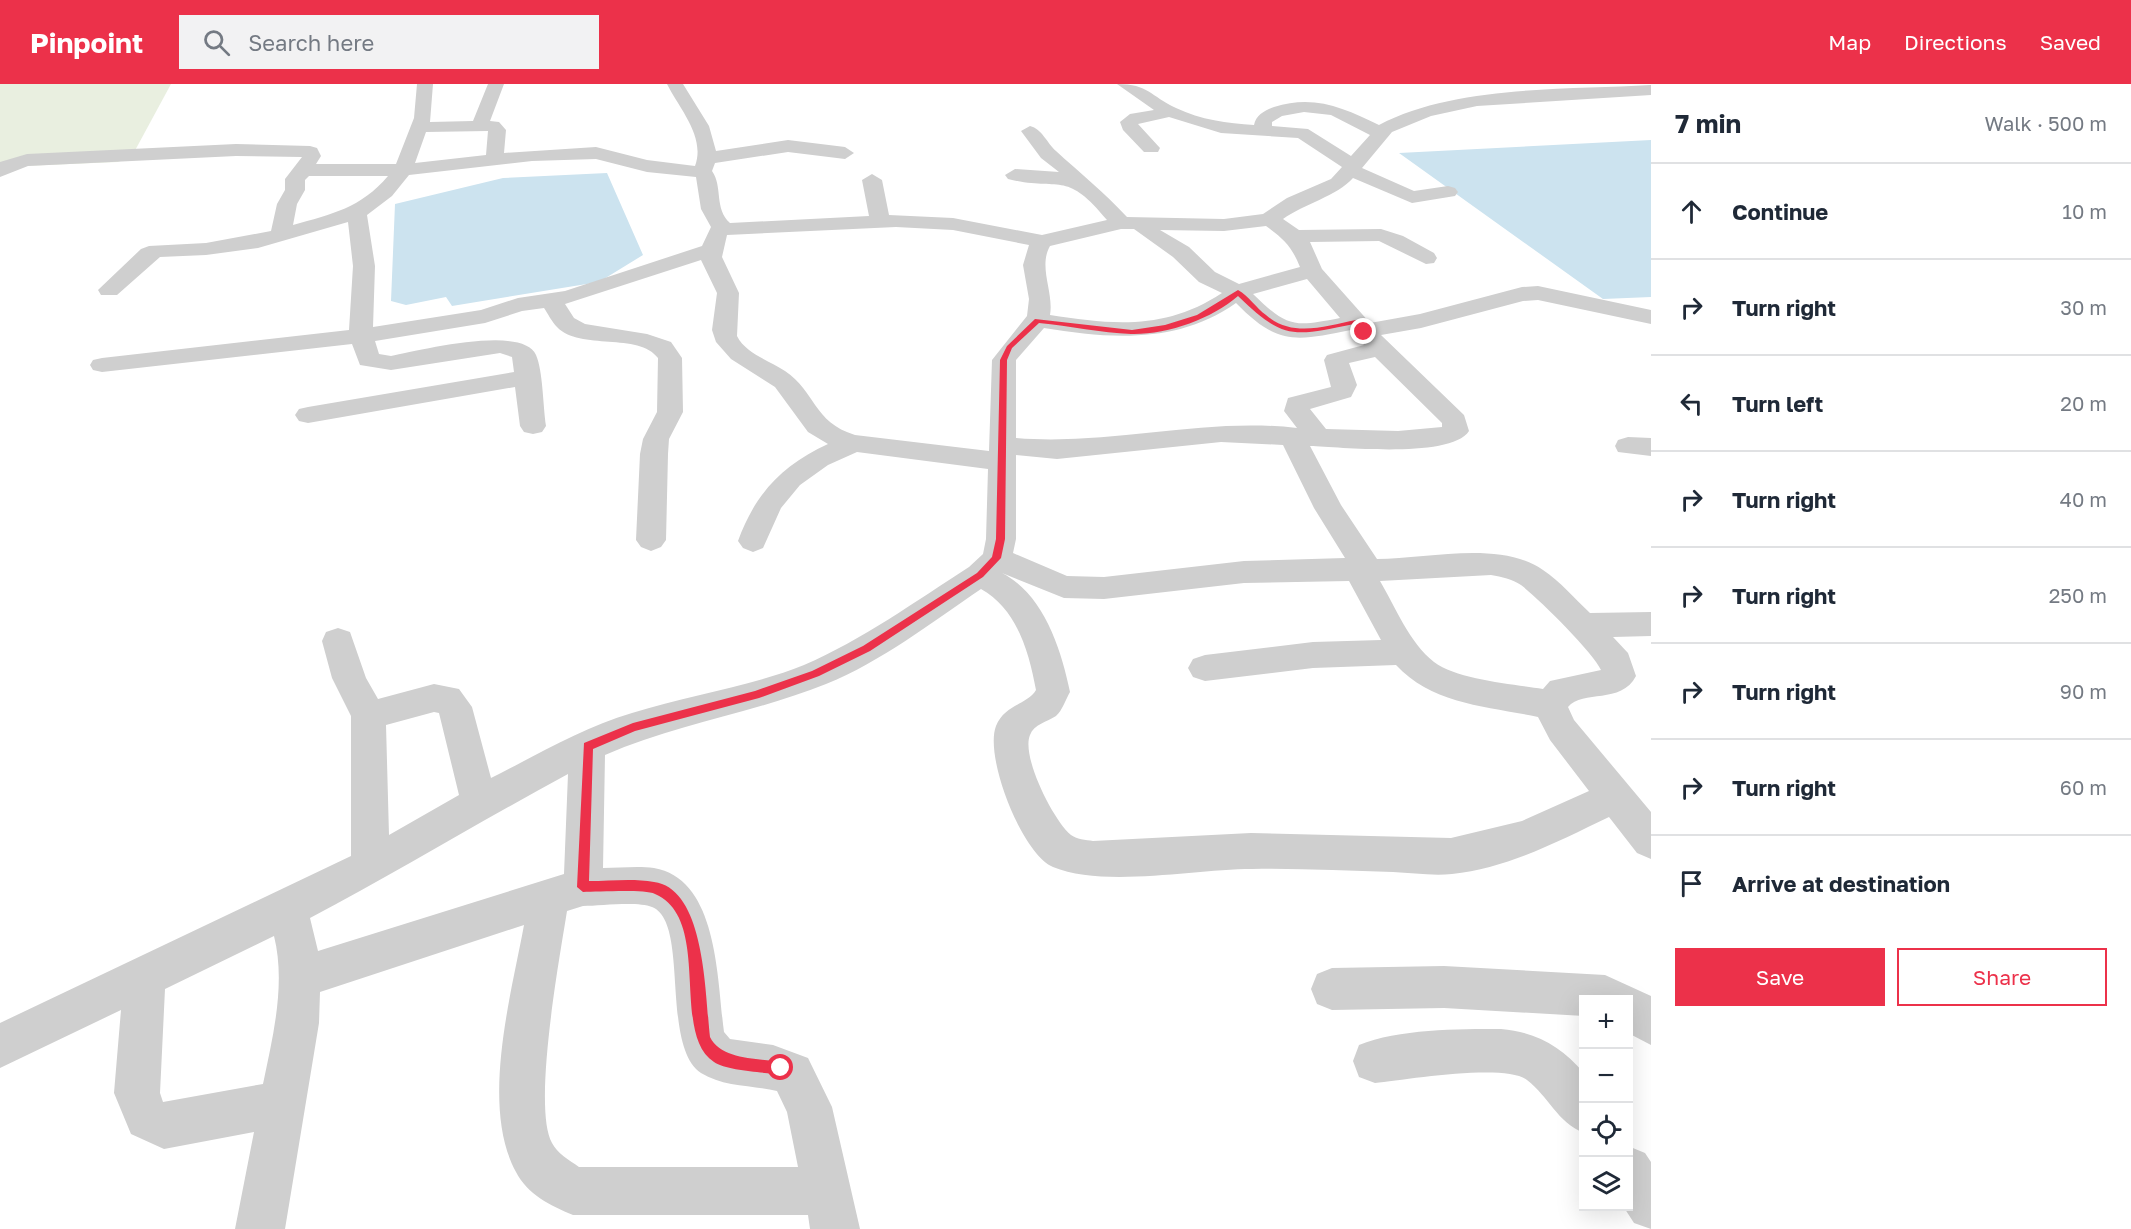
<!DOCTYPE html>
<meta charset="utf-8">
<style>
body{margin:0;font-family:"Golos Text",sans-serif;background:#f2f2f3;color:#1f2937}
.controls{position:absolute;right:18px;bottom:18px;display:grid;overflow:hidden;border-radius:0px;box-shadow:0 6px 24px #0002}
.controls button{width:54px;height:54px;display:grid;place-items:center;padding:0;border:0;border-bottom:2px solid #e0e1e3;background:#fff;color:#1f2937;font:30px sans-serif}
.stop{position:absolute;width:18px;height:18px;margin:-14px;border:4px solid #ec314a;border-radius:50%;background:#fff}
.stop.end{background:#ec314a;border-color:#fff;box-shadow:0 2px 6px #0008}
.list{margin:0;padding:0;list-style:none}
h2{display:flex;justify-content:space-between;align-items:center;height:78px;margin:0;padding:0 24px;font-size:26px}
h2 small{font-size:20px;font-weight:400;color:#747a83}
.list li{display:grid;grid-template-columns:39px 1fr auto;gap:18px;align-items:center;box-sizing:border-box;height:96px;padding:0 24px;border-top:2px solid #e0e1e3}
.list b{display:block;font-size:22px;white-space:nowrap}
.list em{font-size:20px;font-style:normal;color:#747a83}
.actions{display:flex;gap:12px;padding:18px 24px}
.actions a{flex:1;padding:14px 0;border:2px solid #ec314a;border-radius:0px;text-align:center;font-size:21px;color:#ec314a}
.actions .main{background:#ec314a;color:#fff}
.icon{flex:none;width:33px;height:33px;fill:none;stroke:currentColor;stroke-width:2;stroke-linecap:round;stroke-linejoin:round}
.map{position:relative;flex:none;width:1651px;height:1145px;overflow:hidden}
header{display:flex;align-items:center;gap:36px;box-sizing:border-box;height:84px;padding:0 30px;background:#ec314a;color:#fff}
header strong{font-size:28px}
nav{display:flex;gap:33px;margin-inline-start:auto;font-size:21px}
.search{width:420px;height:54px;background:#f2f2f3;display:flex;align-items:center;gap:15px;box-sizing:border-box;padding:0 21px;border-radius:0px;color:#747a83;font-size:22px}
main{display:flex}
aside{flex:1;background:#fff}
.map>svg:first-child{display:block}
</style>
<header>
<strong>Pinpoint</strong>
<div class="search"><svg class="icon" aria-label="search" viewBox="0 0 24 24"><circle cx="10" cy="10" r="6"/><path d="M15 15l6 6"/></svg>Search here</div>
<nav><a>Map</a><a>Directions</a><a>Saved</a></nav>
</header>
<main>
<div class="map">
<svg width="1651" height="1145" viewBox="0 0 1651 1145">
<rect width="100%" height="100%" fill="#fff"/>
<path fill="#e9efe0" d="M0,0H171L132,72L118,78L0,83Z"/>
<path fill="#cce3ef" d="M1651,56V213L1603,215L1399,69Z
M607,89L643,171L599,198L452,222L446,213L406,221L391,217L395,120L503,94Z"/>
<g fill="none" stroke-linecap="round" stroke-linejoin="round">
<path fill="#cfcfcf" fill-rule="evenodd" d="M417,0H433L430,38L473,37L488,0H504L490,37L499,38L506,46L504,69L596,63L647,76L695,82C706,53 679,24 667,0H683L709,42L716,67L788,56L845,63L854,69L845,75L788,68L715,79L712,87C723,102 714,125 730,139L869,132L862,96L872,90L882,96L889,131L953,134L1042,151L1107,136C1065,85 1061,108 1008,95L1005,91L1015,85L1059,88L1041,74L1021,47L1030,42C1042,45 1047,59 1056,67C1080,89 1104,108 1127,133L1224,135L1263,130L1287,114L1331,95L1342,83L1298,54L1221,49L1169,33L1138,40L1160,64L1158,68H1144L1123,46L1120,38L1130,30L1154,26L1117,0C1149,0 1150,12 1176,24C1201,36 1227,39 1254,41C1256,31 1265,26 1274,23C1314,10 1344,24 1379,41C1454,1 1567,6 1651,1V11L1477,22L1431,32L1392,48L1362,84L1414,107L1448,102L1455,104L1458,108L1455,112L1412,119L1353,94C1337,112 1304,120 1283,135L1299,146L1381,145L1403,152L1434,169L1437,174L1434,179L1426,180L1379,157L1310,158L1322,185L1370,239L1420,230L1522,203L1538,202L1651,226V240L1538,216L1523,217L1421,244L1381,251L1464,331L1469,347C1451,375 1342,363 1310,362L1341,421L1377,475C1427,475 1500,456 1543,486C1560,497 1575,515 1590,529L1651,528V552L1613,553L1628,569L1636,592C1621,621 1583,605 1568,623L1574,636L1651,728V775L1637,769L1609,733C1559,757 1508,784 1452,790C1433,792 1412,789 1393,788C1346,787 1299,784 1252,785C1195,785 1104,804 1053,783C1022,770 984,673 996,642C1005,620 1027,621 1036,606C1029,568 1017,525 981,505C932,538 881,578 826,600C754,629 676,640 605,671L603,784C619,784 638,782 654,784C719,795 717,898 724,948L730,955L773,961L808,974L832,1023L860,1145H810L808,1131H573C551,1122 527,1110 516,1088C480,1022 511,912 524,841L320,908L319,939L285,1145H235L254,1048L164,1065L131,1050L114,1009L121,926L0,984V939L351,772V632L332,594L322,557L326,548L338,544L350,548L366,594L378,615L434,600L459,605L472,623L491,694C537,671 582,644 632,629C689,611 749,603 804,581C862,556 916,517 969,483L983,470L986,455L988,385L857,368L828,381L800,401L781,424L763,464L753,468L743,464L738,457C755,410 782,381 828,360L808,348L775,303L731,275L716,258L712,246L717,209L701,176L565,220L574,234L585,240L647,250L671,258L682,274L683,328L669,355L668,370L666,456L661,463L651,467L641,463L636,456L640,370L643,355L657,328L658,274C639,248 580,267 557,243C552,238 548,230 544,224L522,227L485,239L375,257L379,270L391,272C418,267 523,240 536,271C543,287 543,322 546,342L542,348L533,350L524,348L520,342L515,303L308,339L299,337L295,331L299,325L308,323L514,288L512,273L500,269L391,286L360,281L352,260L102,288L93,286L90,281L93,276L102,274L349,246L353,182L348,138L258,164L206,171L160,173L117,211H101L98,206L141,165L149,162L206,159L271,147L277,120L285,106V95L302,73L236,72L28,82L0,93V78L27,70L236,60L310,62L317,64L321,72L316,80H396L414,34ZM1304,28L1331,31L1370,51L1351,72L1308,45L1272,42V38L1282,32ZM488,47L486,71L415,79L426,48ZM596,75L647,88L696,93L701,125L711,143L702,162L565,207L518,214L481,226L373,243L375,182L367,131L392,112L409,91L532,77ZM309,92H388C361,124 332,130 293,141L297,120L305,106V96ZM1266,142C1284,155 1292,163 1300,183L1239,200L1215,188L1189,163L1160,146L1224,147ZM896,143L953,146L1029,161L1023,181L1029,215L1027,232L992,276L989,367L855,351C813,338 816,308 785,287C769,276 746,270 737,252L739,209L722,173L727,151ZM1121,145H1134L1173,173L1199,198L1222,209C1166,246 1114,241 1050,231C1054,208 1038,183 1050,162ZM1307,195L1340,234C1294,243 1288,244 1253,210ZM1236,219C1278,262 1296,257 1351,246L1364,261L1327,271L1324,276L1331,303L1288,314L1284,327L1297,344C1203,333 1110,362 1016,354V276L1044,244C1111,255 1178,260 1236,219ZM1375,273L1442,339V343L1398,347L1326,345L1310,325L1351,313L1357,301L1349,279ZM1221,358L1283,361L1314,424L1345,474L1244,477L1104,493L1067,492L1013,469L1016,455V371L1057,375ZM1002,489L1064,514L1104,515L1244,499L1349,497L1381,556L1313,558L1205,571L1193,575L1188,584L1193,593L1205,597L1313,584L1396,581C1433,621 1487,622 1538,633L1550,656L1589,707L1522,737L1451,754L1251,749L1093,757C1086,756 1076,755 1071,751C1053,736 1021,672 1030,651C1034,640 1047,638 1056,632C1062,627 1066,615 1070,608C1061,564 1043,510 1002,489ZM1491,491C1502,493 1512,495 1521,501C1538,514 1593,568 1601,586L1550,597L1543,605C1513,600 1458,596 1434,578C1409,558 1396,524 1380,497ZM434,628L439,629L459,711L389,751L386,641ZM568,690L564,790L318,867L310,834C397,788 481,737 568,690ZM583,822C600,822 637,817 652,823C690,838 660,961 701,989C723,1003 752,1001 777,1007L787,1028L798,1083H579C569,1076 557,1069 552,1059C532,1023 560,872 567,827ZM274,852C286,900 273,952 263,1000L163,1018L160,1009L165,905Z
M1628,353L1651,354V372L1618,368L1615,362L1618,356Z
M1444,882L1605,891L1651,912V961L1628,949V916H1584V932L1444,924L1332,926L1317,920L1311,905L1317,890L1332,884Z
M1501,945C1536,948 1561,962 1584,989V1049C1557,1038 1549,1013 1527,996C1505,979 1405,996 1375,999L1359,993L1353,977L1359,961C1398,945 1458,945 1501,945Z
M1628,1062L1645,1069L1651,1078V1145L1634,1139L1623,1122H1628Z"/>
</g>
<path fill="#ec314a" d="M1238,206C1249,212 1256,224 1266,231C1293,254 1325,242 1356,236L1368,248L1362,249L1354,240C1294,252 1284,257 1238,212C1212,235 1166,251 1131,250C1101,249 1070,242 1039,239L1012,264L1007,276L1005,455L1001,474L983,493L870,567L819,592L759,614L635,647L593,665L589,797C610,797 633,794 654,798C706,805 705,912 710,953C721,976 757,974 781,978L788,984L781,991C764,988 727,987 714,978C670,950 713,835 655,810C644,805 598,808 583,808L577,803L584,659L633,639L755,607L812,587L863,562L977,489L992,473L996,455L1000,276L1007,262L1035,235L1132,246L1165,241L1197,231Z"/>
</svg>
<div class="controls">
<button>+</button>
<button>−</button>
<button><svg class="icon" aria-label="locate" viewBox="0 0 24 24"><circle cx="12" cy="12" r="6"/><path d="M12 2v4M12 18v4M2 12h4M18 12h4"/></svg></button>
<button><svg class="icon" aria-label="layers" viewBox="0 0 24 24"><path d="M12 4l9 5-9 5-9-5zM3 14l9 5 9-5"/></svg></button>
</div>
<div class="stop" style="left:781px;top:984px"></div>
<div class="stop end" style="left:1364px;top:248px"></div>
</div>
<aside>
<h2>7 min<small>Walk · 500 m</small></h2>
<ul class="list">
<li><svg class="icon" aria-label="ahead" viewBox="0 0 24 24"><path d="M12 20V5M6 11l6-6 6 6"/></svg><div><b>Continue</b></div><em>10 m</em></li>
<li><svg class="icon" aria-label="right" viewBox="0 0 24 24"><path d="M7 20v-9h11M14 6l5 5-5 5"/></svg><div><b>Turn right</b></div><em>30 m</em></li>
<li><svg class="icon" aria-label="left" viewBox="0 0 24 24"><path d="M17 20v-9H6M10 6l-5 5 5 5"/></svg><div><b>Turn left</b></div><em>20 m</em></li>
<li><svg class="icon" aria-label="right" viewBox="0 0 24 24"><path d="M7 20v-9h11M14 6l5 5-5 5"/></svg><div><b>Turn right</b></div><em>40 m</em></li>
<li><svg class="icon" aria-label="right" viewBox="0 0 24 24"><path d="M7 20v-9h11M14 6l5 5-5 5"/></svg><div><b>Turn right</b></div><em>250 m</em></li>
<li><svg class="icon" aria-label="right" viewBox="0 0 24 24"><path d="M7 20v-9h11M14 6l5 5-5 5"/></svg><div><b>Turn right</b></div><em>90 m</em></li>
<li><svg class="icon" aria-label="right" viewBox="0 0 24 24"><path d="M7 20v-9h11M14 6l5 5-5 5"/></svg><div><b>Turn right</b></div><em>60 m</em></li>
<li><svg class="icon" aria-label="arrive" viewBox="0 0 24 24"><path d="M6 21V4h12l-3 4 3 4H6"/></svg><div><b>Arrive at destination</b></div></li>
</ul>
<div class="actions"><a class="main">Save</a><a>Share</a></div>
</aside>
</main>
